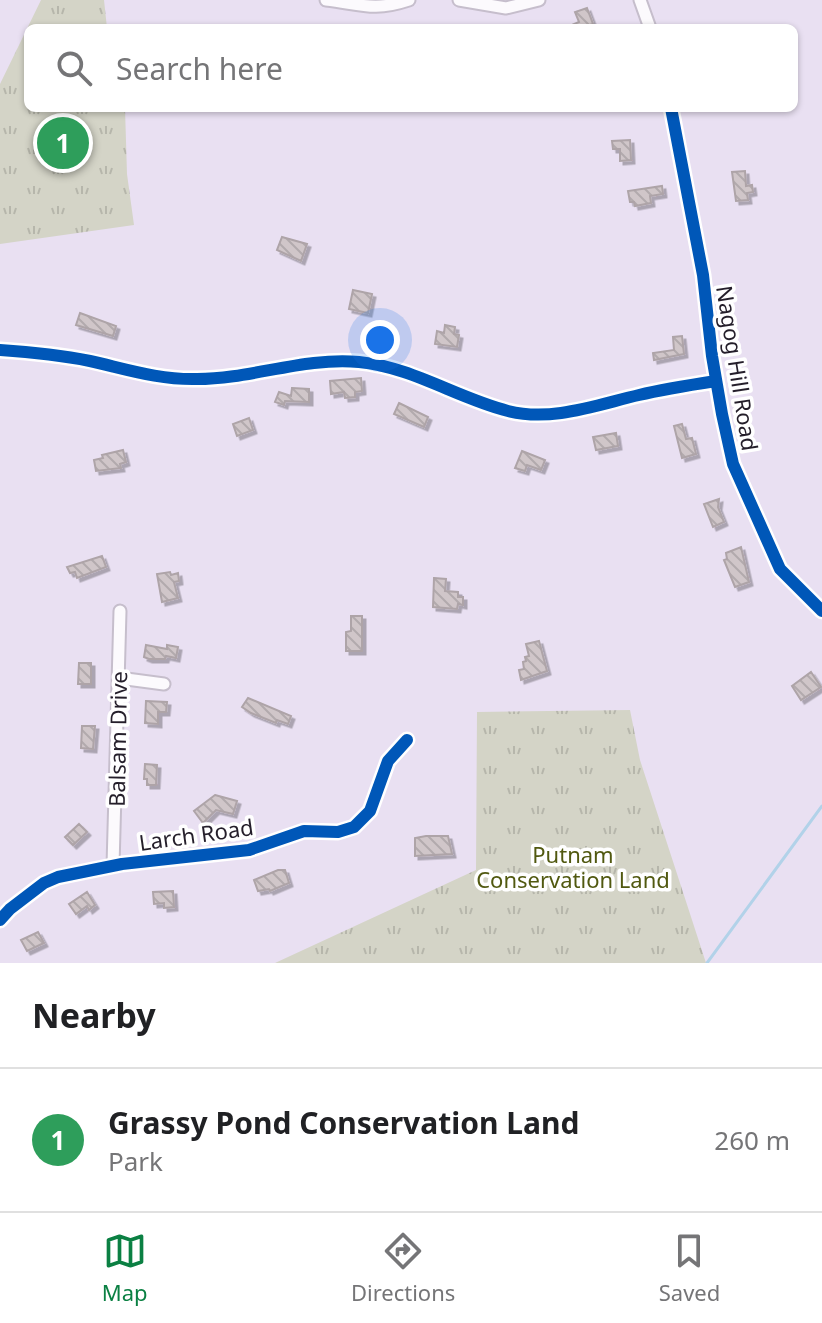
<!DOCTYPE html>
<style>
body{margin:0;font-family:"Noto Sans",sans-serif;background:#f2f2f2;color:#202124}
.you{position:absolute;left:380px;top:340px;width:28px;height:28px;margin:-20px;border:6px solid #fff;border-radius:50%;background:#1a73e8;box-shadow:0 0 0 12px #1a73e833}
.badge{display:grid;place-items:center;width:52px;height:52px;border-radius:50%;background:#0b8043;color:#fff;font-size:26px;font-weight:700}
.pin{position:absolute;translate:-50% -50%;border:4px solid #fff;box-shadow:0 2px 8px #0006}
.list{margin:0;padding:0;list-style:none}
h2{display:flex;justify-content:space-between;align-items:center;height:104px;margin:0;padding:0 32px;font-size:34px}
h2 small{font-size:26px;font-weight:400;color:#757577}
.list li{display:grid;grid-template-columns:52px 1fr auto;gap:24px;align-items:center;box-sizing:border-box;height:144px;padding:0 32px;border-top:2px solid #e0e0e0}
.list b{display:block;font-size:30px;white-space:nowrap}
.list p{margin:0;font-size:26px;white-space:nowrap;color:#757577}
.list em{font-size:26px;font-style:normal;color:#757577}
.icon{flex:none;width:44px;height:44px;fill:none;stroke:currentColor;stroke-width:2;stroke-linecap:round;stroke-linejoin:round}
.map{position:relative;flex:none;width:822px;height:963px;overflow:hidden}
.search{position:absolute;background:#fff;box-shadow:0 2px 6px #0004;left:24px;right:24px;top:24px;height:88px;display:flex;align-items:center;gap:20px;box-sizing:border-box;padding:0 28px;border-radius:12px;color:#757577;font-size:30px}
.sheet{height:248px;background:#fff}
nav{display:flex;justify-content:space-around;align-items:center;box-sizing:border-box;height:112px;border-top:2px solid #e0e0e0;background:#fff;font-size:22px;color:#757577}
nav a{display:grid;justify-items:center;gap:4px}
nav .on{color:#0b8043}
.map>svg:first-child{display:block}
</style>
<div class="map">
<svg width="822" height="963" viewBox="0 0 822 963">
<defs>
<pattern id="park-tufts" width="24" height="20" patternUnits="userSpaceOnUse" patternTransform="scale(2)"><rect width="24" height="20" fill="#d4d4c7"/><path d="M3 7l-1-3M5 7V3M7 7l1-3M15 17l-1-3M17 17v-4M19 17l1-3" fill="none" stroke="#b6b6ab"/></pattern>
<pattern id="building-back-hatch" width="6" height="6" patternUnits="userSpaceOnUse" patternTransform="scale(2)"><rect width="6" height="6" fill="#d0c6c9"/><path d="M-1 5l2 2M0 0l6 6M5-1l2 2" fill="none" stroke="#b2aaad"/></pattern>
<filter id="shadow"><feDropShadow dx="3.5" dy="3.5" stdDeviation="0" flood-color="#0004"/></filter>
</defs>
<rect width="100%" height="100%" fill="#e9e0f2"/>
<path fill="url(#park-tufts)" d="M41,0H104L107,28H28V108H125L127,174L134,225L0,244V84Z
M630,710L640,760L706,963H275L476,870L477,712Z"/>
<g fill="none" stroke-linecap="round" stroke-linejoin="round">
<path stroke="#b2d2e9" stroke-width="3" d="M707,963L822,806"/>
</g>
<path fill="url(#building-back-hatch)" stroke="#aea4a8" stroke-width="2" filter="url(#shadow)" d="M587,8L593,24L590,25L591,28H565L579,22L575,12Z
M630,140L631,160L620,161V149H613L612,141Z
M745,171L746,186L752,185L753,192L747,193L748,200L736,201L732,172Z
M662,186L663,194L650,196L651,203L635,206L634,202H630L628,191Z
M282,237L307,244L301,261L277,250Z
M353,290L372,294L368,313L349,309Z
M80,313L116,326L113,336L76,325Z
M445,325L455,327L454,334L459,335L457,347L435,344L437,331L444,333Z
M682,336L684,354L654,360L653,353L674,350L673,337Z
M361,378L362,391L355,392V397L345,398L344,392L331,394L330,381Z
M292,388L309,389V402L285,401L284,405L275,402L279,392L291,396Z
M399,403L428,417L424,427L394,414Z
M249,418L253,430L237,436L233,424Z
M682,424L686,439L692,438L696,454L682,458L674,426Z
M616,433L618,446L596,450L593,437Z
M123,450L126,462L120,464L121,468L96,471L94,460L103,458L102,455Z
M522,451L545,460L541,470L527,465L525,471L515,468Z
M719,499L718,507L724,522L713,527L704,504Z
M741,547L749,582L735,587L724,560L727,559L726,553Z
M102,556L106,567L77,578L75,572L70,573L67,567Z
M170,572L171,575L178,573L179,581L174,582L178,598L162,602L157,574Z
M434,578L446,579L445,591L458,592V597H463V605L458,604L457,609L433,607Z
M351,616H362V651H346V632L351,631Z
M539,641L547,671L521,680L519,670L524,669L523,662L526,661L525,657L529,656L526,644Z
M146,645L167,649V645L178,647L176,658L166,656L165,659H149L144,657Z
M79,663H91V684H78Z
M811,672L821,687L801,700L792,686Z
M248,698L291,716L288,724L277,720L276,723L251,713L242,707Z
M146,701L167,702L166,712H158V724L145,723Z
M82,726H95L93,749L81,748Z
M145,764L157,765L156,785H147V779H144Z
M215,795L237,801L233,814L216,810L203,823L194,811Z
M79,824L87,832L73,845L65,837Z
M426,836H448L452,854L415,856V838Z
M278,870H285L289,883L270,891L269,889L258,891L254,880Z
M173,891L174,907L164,908V903L154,904L153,892Z
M87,892L95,905L89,910L87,906L76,914L69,904Z
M38,932L44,943L27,951L21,940Z"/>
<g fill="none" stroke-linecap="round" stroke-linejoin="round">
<g stroke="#c6becc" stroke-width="15">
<path id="minor" d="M326,0C361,4 373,12 409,0
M459,0L506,8L539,0
M640,0L650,28
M671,108L703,275L712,356L722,414L733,464L780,569L822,611
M0,350C30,352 60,355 90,361C126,369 159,380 197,379C251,379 304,357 359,362C412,367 457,398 508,411C552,422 596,405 639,395C664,389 690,385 716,381
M119,678L164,684
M113,866L120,611
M0,920L10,909L44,883L58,877L122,864L249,850L304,831L338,832L354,827L370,811L388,761L407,740"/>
</g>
<use href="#minor" stroke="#fcfafd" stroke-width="11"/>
<g stroke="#fff" stroke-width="17">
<path id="cycleway" d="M671,108L703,275L712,356L722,414L733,464L780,569L822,611
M0,350C30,352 60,355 90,361C126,369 159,380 197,379C251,379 304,357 359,362C412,367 457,398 508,411C552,422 596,405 639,395C664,389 690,385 716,381
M0,920L10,909L44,883L58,877L122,864L249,850L304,831L338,832L354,827L370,811L388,761L407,740"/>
</g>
<use href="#cycleway" stroke="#0057b8" stroke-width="12"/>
</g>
<g text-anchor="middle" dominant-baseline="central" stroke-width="7" stroke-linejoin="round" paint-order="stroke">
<g font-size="22" fill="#241e2a" stroke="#fff">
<text transform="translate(738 368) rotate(81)">Nagog Hill Road</text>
<text transform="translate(117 739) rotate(-89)">Balsam Drive</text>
<text transform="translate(196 834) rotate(-8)">Larch Road</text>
</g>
<g font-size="22" fill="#515910" stroke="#fff">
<text x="573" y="854">Putnam<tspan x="573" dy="25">Conservation Land</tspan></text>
</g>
</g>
</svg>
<div class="you"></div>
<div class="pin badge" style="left:63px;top:143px;background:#2e9e5b">1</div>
<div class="search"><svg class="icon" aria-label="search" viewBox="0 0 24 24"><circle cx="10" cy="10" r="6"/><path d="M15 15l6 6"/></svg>Search here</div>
</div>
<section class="sheet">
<h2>Nearby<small></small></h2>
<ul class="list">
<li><span class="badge" style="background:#2e9e5b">1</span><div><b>Grassy Pond Conservation Land</b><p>Park</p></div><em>260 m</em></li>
</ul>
</section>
<nav>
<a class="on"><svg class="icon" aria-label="map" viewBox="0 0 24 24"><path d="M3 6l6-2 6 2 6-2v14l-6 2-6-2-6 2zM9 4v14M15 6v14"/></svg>Map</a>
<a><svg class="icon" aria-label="directions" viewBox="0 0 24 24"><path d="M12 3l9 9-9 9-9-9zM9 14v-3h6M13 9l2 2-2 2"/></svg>Directions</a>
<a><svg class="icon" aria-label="saved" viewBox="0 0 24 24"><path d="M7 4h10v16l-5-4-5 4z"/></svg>Saved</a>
</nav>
